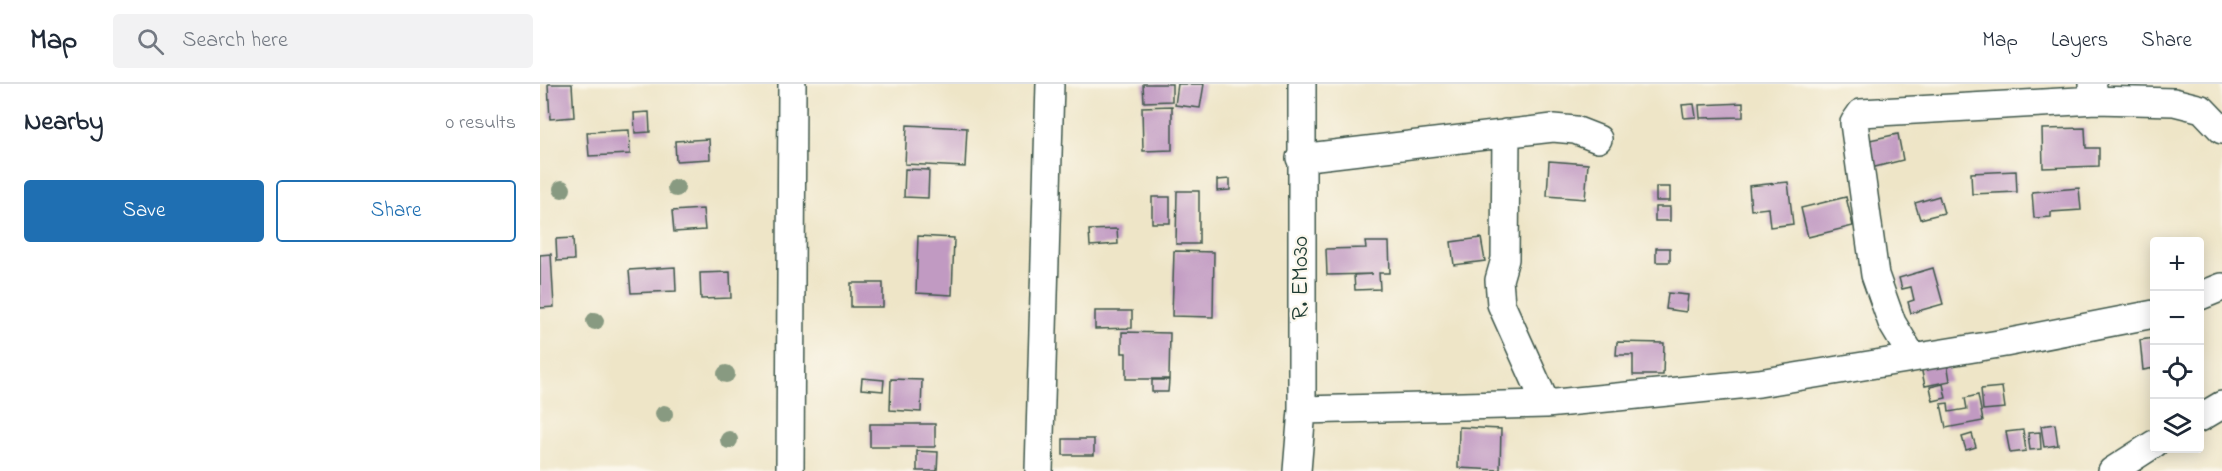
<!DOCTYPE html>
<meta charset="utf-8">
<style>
body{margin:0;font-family:"Indie Flower",sans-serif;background:#f2f2f3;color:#1f2937}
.controls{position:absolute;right:18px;bottom:18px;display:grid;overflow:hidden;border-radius:6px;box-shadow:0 3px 15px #0003}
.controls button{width:54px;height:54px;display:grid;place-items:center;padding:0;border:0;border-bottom:2px solid #e0e1e3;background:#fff;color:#1f2937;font:30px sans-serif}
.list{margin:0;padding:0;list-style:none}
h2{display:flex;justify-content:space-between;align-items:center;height:78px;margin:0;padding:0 24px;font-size:26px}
h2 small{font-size:20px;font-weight:400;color:#747a83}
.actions{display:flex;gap:12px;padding:18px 24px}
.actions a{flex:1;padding:14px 0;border:2px solid #1f6fb2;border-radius:6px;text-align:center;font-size:21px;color:#1f6fb2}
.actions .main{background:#1f6fb2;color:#fff}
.icon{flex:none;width:33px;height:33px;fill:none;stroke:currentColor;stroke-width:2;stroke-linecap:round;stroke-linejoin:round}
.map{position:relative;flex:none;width:1682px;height:387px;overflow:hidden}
header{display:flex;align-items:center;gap:36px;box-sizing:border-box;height:84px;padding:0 30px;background:#fff;border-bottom:2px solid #e0e1e3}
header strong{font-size:28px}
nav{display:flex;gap:33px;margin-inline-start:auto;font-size:21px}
.search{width:420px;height:54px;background:#f2f2f3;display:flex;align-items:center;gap:15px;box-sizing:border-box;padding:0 21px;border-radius:6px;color:#747a83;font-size:22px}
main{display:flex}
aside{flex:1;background:#fff}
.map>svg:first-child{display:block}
</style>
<header>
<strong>Map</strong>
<div class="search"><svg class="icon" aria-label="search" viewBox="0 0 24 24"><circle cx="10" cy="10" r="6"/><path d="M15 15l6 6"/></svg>Search here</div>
<nav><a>Map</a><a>Layers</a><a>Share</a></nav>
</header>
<main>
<aside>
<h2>Nearby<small>0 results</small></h2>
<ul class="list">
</ul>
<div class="actions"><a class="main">Save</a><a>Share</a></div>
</aside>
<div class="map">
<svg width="1682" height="387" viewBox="0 0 1682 387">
<rect width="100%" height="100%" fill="#fbf7ec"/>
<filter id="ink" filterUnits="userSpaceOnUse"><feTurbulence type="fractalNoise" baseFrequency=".0167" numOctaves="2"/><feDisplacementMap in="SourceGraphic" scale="12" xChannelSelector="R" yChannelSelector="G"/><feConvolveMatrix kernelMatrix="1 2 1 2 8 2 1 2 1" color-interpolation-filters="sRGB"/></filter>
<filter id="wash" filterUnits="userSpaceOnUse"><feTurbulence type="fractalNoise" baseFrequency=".008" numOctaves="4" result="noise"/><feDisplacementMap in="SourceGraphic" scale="24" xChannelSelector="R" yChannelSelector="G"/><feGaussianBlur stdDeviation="1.35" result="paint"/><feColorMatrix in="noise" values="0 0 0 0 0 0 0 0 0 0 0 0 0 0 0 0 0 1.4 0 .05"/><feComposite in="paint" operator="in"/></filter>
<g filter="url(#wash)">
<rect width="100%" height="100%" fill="#eee5c7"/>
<g id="blocks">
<path fill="#c19ac2" d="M8,0H32L34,33L10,35Z
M603,0H632V17L604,18Z
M638,0H664L660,24L635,21Z
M1203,19V33L1160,34L1159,21Z
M1154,20L1156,33L1144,34L1142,21Z
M632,22V66L603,67L602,23Z
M109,28L110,48L95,49L94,29Z
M367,41L427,44L425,83L365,80Z
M1545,44L1546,64H1559V82L1503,84L1502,45Z
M89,46L90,70L49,72L47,48Z
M1358,50L1363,76L1331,84L1325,57Z
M169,55L170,75L136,77L135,57Z
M1009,77L1048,80L1045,115L1007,112Z
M365,85L389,86L388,114L364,113Z
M1476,87L1477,108L1432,110L1431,89Z
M690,95V106L677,107V96Z
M1248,98L1253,140L1230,143L1228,124L1211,126L1209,102Z
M1116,103H1130V117H1116Z
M1539,104L1541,126L1511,128V133L1494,134L1492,108Z
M637,107H659V160H636Z
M1399,112L1404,129L1380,135L1375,119Z
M612,113H630V139H612Z
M1306,113L1313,142L1268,153L1261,124Z
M1115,123H1130V137H1115Z
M163,125L165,146L134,148L132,127Z
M577,145L578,160L550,162L549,146Z
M378,152L414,154L412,211L376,209Z
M33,154L34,176L17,177L16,155Z
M941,154L945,177L914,181L911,158Z
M825,158H849L850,189H839L840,205L815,206L814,191L833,190L787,191L786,165L826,164Z
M1116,164H1130V178H1116Z
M634,167L674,168L673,233L632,232Z
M11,170L14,223L0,224V171Z
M135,183L136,207L91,209L89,186Z
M1393,184L1403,220L1371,229L1368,218L1374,216L1371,203L1362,205L1359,194Z
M190,188L191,214L161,215L160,189Z
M311,199H343V223H311Z
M1128,209L1148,211L1146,228L1126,225Z
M555,227H592V244L555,245Z
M582,248L630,249L629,295H586V269H582Z
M1614,254V284L1603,286L1600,256Z
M1077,258L1124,259L1123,291H1093V271H1076Z
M1407,278L1410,297L1385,302L1381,283Z
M322,294L344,296L343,307L321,305Z
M351,295L382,296L381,328L350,326Z
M612,296H629L628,308H612Z
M1403,300L1406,314L1393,317L1390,303Z
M1462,303L1465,324L1443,326L1441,305Z
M1438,311L1443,337L1406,344L1401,320L1408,319L1409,328L1427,325L1425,314Z
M330,340H395V363H330Z
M1515,340L1518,361L1504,363L1501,342Z
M919,343L961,345L960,386L918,384Z
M1483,346L1486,367L1470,369L1466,348Z
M1500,348L1501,365L1490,366L1488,349Z
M1432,350L1436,363L1426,366L1422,353Z
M523,355H554V371H523Z
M377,367L398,368L397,387H377Z"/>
</g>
</g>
<g filter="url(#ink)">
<use href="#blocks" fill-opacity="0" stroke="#3e564a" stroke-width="1.5"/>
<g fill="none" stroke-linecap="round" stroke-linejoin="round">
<g stroke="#3e564a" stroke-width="30">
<path id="minor" d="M1552,0L1556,16L1634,18L1662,25L1682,46
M966,49L965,175L959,196L961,220L1006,320
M760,74L1013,44L1035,46L1058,55
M1660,212L1682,203
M1373,274L1352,239L1335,191L1314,39L1321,29L1556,16
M762,326L1006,320L1219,299L1465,259L1614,230
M1660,334L1682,321
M250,387L252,0
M499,387L510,0
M757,387L762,326V0
M1572,387L1614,360"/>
</g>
<use href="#minor" stroke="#fff" stroke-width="27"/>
</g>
<g fill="#889a81">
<circle cx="136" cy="104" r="9"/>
<circle cx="22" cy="105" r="9"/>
<circle cx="55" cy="237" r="9"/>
<circle cx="186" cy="290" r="9"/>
<circle cx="124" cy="330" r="9"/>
<circle cx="189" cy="356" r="9"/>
</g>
</g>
<g text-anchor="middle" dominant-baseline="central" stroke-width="4.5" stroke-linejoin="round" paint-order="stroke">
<g font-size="24" fill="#1f3d34" stroke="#fbf7ec">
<text transform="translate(761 194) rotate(-90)">R. EM030</text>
</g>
</g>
</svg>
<div class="controls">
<button>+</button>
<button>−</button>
<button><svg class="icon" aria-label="locate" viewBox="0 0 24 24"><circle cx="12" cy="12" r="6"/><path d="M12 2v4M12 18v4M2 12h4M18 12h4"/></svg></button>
<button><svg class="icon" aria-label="layers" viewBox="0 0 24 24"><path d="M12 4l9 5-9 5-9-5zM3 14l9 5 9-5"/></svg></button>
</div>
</div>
</main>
